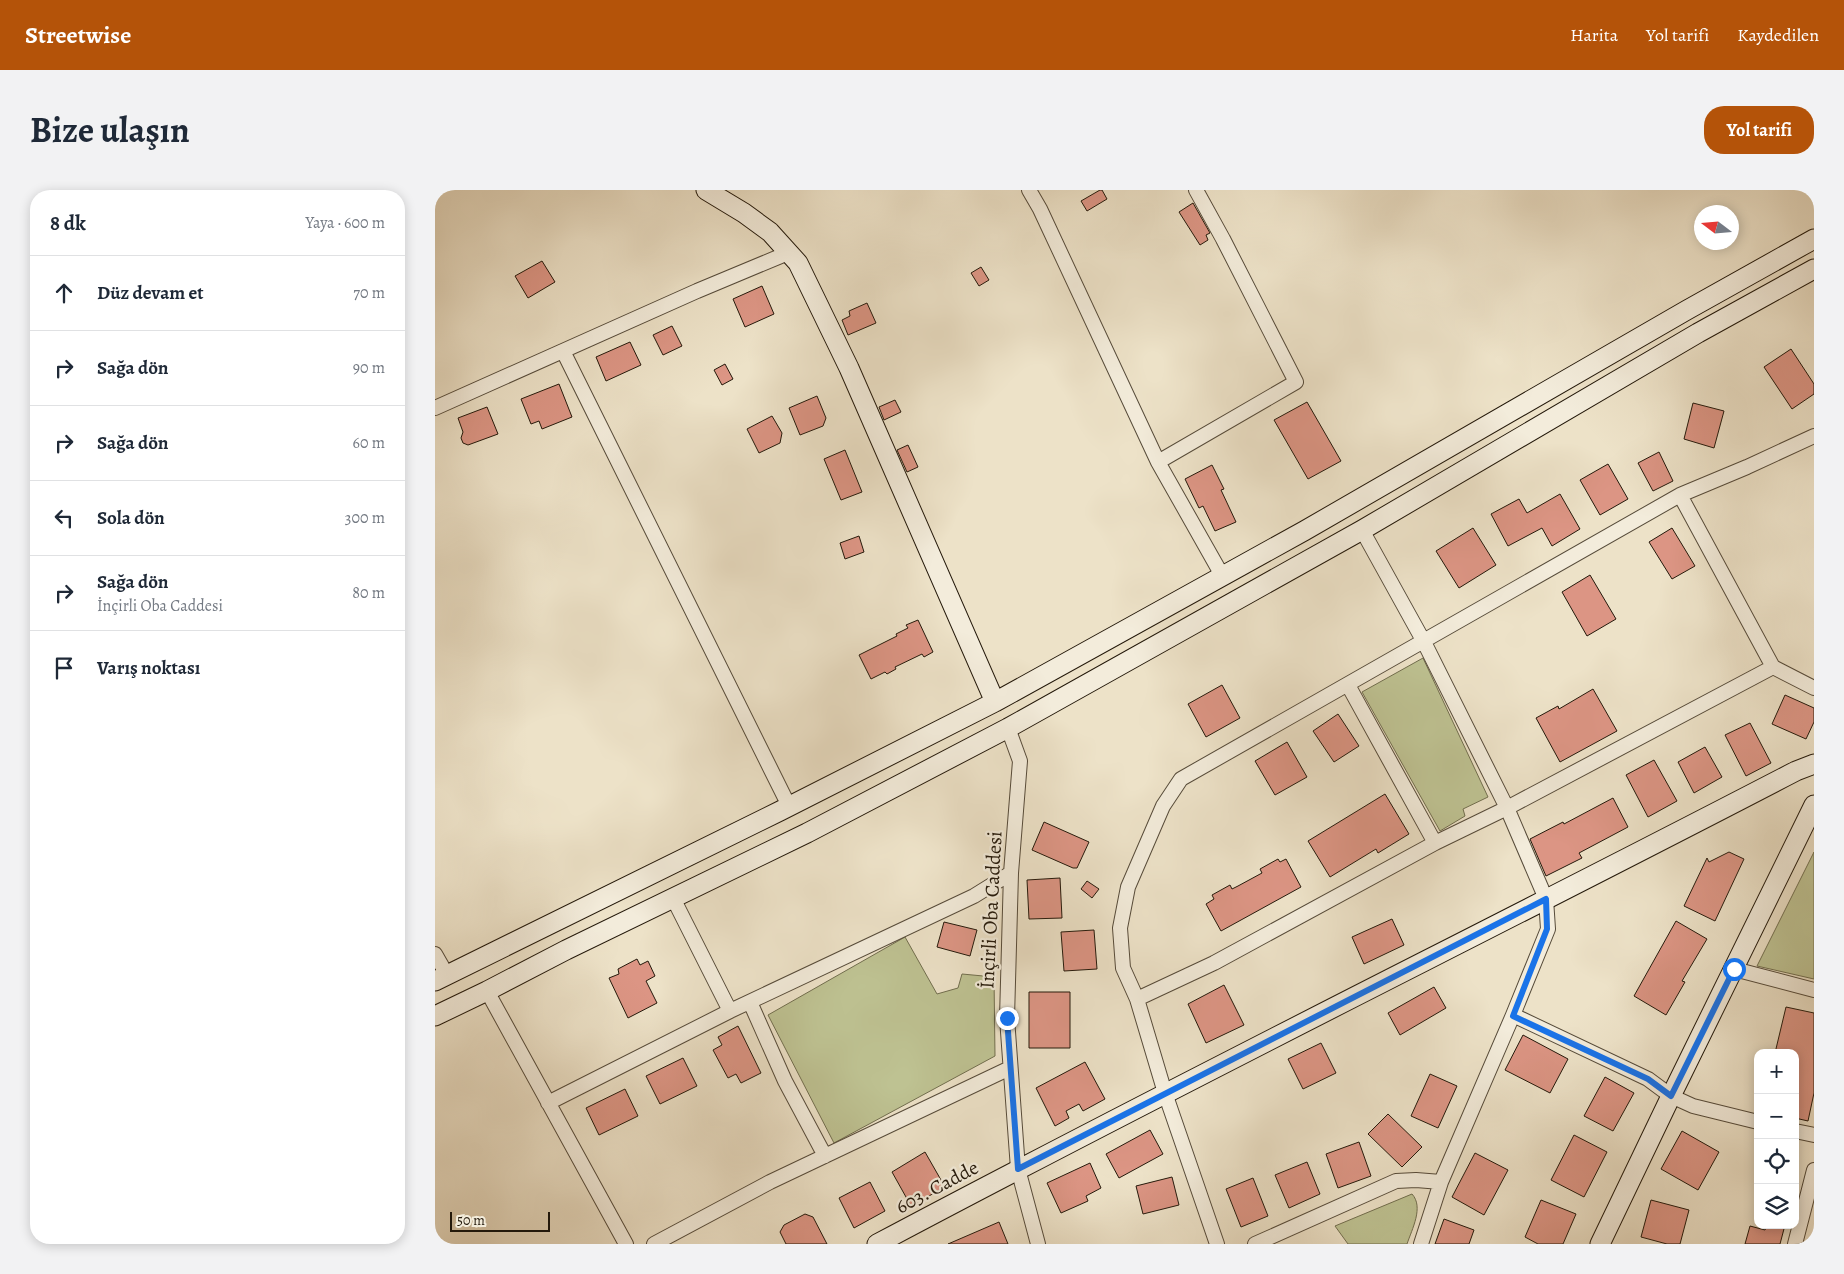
<!DOCTYPE html>
<html lang="tr">
<meta charset="utf-8">
<style>
body{margin:0;font-family:Alegreya,serif;background:#f2f2f3;color:#1f2937}
.controls{position:absolute;right:15px;bottom:15px;display:grid;overflow:hidden;border-radius:10px;box-shadow:0 2px 12px #0003}
.controls button{width:45px;height:45px;display:grid;place-items:center;padding:0;border:0;border-bottom:1px solid #e0e1e3;background:#fff;color:#1f2937;font:25px sans-serif}
.compass{position:absolute;left:1259px;top:15px;width:45px;height:45px;border-radius:50%;background:#fff;box-shadow:0 2px 12px #0003;rotate:286deg}
.scale{position:absolute;left:15px;bottom:12px;width:100px;box-sizing:border-box;padding-left:5px;border:2px solid #24190b;border-top:0;font-size:14px;line-height:18px;white-space:nowrap;color:#24190b;-webkit-text-stroke:4px #f3ecdb;paint-order:stroke}
.stop{position:absolute;width:15px;height:15px;margin:-11px;border:4px solid #1a73e8;border-radius:50%;background:#fff}
.stop.end{background:#1a73e8;border-color:#fff;box-shadow:0 1px 5px #0008}
.list{margin:0;padding:0;list-style:none}
h2{display:flex;justify-content:space-between;align-items:center;height:65px;margin:0;padding:0 20px;font-size:21px}
h2 small{font-size:16px;font-weight:400;color:#747a83}
.list li{display:grid;grid-template-columns:32px 1fr auto;gap:15px;align-items:center;box-sizing:border-box;height:75px;padding:0 20px;border-top:1px solid #e0e1e3}
.list b{display:block;font-size:19px;white-space:nowrap}
.list p{margin:0;font-size:16px;white-space:nowrap;color:#747a83}
.list em{font-size:16px;font-style:normal;color:#747a83}
.icon{flex:none;width:28px;height:28px;fill:none;stroke:currentColor;stroke-width:2;stroke-linecap:round;stroke-linejoin:round}
.map{position:relative;flex:none;width:1379px;height:1054px;overflow:hidden;border-radius:20px}
header{display:flex;align-items:center;gap:30px;box-sizing:border-box;height:70px;padding:0 25px;background:#b45309;color:#fff}
header strong{font-size:24px}
nav{display:flex;gap:28px;margin-inline-start:auto;font-size:18px}
.intro{display:flex;align-items:center;justify-content:space-between;box-sizing:border-box;height:120px;padding:0 30px}
h1{margin:0;font-size:35px}
.button{padding:12px 22px;border-radius:20px;background:#b45309;color:#fff;font-size:18px;font-weight:700}
main{display:flex;gap:30px;padding:0 30px}
aside{flex:1;background:#fff;border-radius:20px;box-shadow:0 2px 12px #0003}
.map>svg:first-child{display:block}
</style>
<header>
<strong>Streetwise</strong>
<nav><a>Harita</a><a>Yol tarifi</a><a>Kaydedilen</a></nav>
</header>
<div class="intro"><h1>Bize ulaşın</h1><a class="button">Yol tarifi</a></div>
<main>
<aside>
<h2>8 dk<small>Yaya · 600 m</small></h2>
<ul class="list">
<li><svg class="icon" aria-label="ahead" viewBox="0 0 24 24"><path d="M12 20V5M6 11l6-6 6 6"/></svg><div><b>Düz devam et</b></div><em>70 m</em></li>
<li><svg class="icon" aria-label="right" viewBox="0 0 24 24"><path d="M7 20v-9h11M14 6l5 5-5 5"/></svg><div><b>Sağa dön</b></div><em>90 m</em></li>
<li><svg class="icon" aria-label="right" viewBox="0 0 24 24"><path d="M7 20v-9h11M14 6l5 5-5 5"/></svg><div><b>Sağa dön</b></div><em>60 m</em></li>
<li><svg class="icon" aria-label="left" viewBox="0 0 24 24"><path d="M17 20v-9H6M10 6l-5 5 5 5"/></svg><div><b>Sola dön</b></div><em>300 m</em></li>
<li><svg class="icon" aria-label="right" viewBox="0 0 24 24"><path d="M7 20v-9h11M14 6l5 5-5 5"/></svg><div><b>Sağa dön</b><p>İnçirli Oba Caddesi</p></div><em>80 m</em></li>
<li><svg class="icon" aria-label="arrive" viewBox="0 0 24 24"><path d="M6 21V4h12l-3 4 3 4H6"/></svg><div><b>Varış noktası</b></div></li>
</ul>
</aside>
<div class="map">
<svg width="1379" height="1054" viewBox="0 0 1379 1054">
<rect width="100%" height="100%" fill="#ede2c8"/>
<filter id="stains"><feTurbulence type="fractalNoise" baseFrequency=".004" numOctaves="4"/><feColorMatrix values="0 0 0 0 .2 0 0 0 0 .09 0 0 0 0 .02 0 0 0 .5 -.17"/></filter>
<radialGradient id="worn" r=".72"><stop offset=".6" stop-color="#630" stop-opacity="0"/><stop offset="1" stop-color="#630" stop-opacity=".3"/></radialGradient>
<path fill="#bec292" stroke="#716e4e" d="M988,468L1053,607L1028,619L1030,626L1005,641L927,502Z
M1379,662V789L1322,776Z
M470,747L502,804L523,798L527,784L559,787L560,866L399,953L333,825Z
M977,1004C989,1017 977,1039 972,1054H913L900,1036Z"/>
<path fill="#dc9584" stroke="#24190b" d="M665,0H667L672,9L652,21L646,11Z
M758,13L775,43L771,45L773,50L765,55L744,22Z
M107,71L120,92L93,108L80,86Z
M546,77L554,90L544,96L536,83Z
M327,96L339,124L310,137L298,109Z
M432,113L441,133L413,145L407,130L415,126L414,121Z
M237,136L247,156L228,165L218,145Z
M195,152L206,175L171,191L161,167Z
M1356,159L1379,194V204L1357,219L1329,177Z
M290,174L298,189L287,195L279,180Z
M124,194L137,227L107,239L104,231L96,234L86,209Z
M382,206L391,228L388,236L365,245L354,218Z
M460,210L466,222L449,230L444,217Z
M872,212L906,271L873,289L839,230Z
M1258,213L1289,221L1279,258L1249,249Z
M52,217L63,244L33,255L28,253L26,248L28,242L23,228Z
M337,226L347,243L345,253L324,263L312,239Z
M473,255L483,277L472,282L462,260Z
M410,260L427,302L406,310L389,269Z
M1224,262L1238,291L1218,301L1203,273Z
M1173,274L1193,309L1165,325L1145,290Z
M777,275L789,299L786,300L801,332L780,341L768,316L764,318L750,289Z
M1125,304L1145,339L1117,356L1107,338L1073,356L1056,324L1084,309L1092,323Z
M1038,338L1061,375L1024,398L1001,361Z
M1237,338L1260,376L1237,389L1214,352Z
M424,346L429,362L410,369L405,353Z
M1155,385L1181,429L1152,446L1127,402Z
M483,430L498,462L489,467L487,464L460,477L461,479L452,484L450,482L436,489L424,465L462,446L461,444L473,438L471,435Z
M787,495L805,528L771,547L753,514Z
M1158,499L1182,541L1125,572L1101,528L1123,516L1124,519Z
M1350,505L1379,518V532L1371,549L1337,534Z
M903,524L924,556L899,572L878,541Z
M1315,533L1336,573L1311,586L1290,545Z
M852,552L872,587L840,605L820,571Z
M1270,557L1287,587L1259,603L1243,572Z
M1219,570L1242,611L1213,627L1191,585Z
M950,604L974,644L943,663L941,659L895,687L873,651Z
M1178,608L1193,637L1144,663L1147,668L1111,686L1095,649L1128,632L1129,634Z
M609,632L654,652L642,678H638L597,660Z
M1294,662L1309,669L1280,731L1249,716L1272,668L1274,672Z
M843,669L845,672L851,669L866,697L786,741L771,714L779,709L777,705L795,695L797,699L803,696L827,683L825,679Z
M625,688L627,728L594,729L592,690Z
M652,691L664,699L657,708L646,699Z
M957,729L969,755L929,774L917,747Z
M1241,731L1272,749L1247,791L1250,792L1231,825L1199,806Z
M509,732L542,740L535,766L502,757Z
M659,740L662,779L629,781L626,742Z
M202,769L205,775L213,771L220,786L211,791L222,813L193,828L174,788L184,784L183,779Z
M789,795L809,835L771,853L753,814Z
M999,797L1011,818L965,845L953,823Z
M594,802H635V858H594Z
M1351,817L1379,823V903L1373,931L1360,928V863H1340Z
M303,836L326,883L306,893L301,884L293,888L278,860L287,855L283,847Z
M1088,845L1133,869L1115,903L1070,880Z
M886,853L901,883L868,899L853,869Z
M248,868L262,896L225,914L211,886Z
M650,872L670,909L648,921L644,914L631,921L634,928L620,936L601,898Z
M995,884L1022,896L1003,938L976,926Z
M1170,887L1199,903L1178,941L1149,926Z
M190,899L203,926L164,945L151,918Z
M953,924L987,957L967,977L933,944Z
M715,940L728,964L684,988L671,964Z
M1247,941L1284,962L1263,1000L1226,979Z
M1139,945L1172,962L1149,1007L1116,990Z
M924,952L936,986L903,998L891,964Z
M490,962L510,997L476,1016L457,982Z
M1040,963L1073,980L1049,1025L1017,1007Z
M872,972L885,1004L854,1018L840,985Z
M655,973L666,998L651,1006L653,1011L626,1023L612,993Z
M737,987L744,1015L708,1024L701,996Z
M818,988L833,1026L806,1037L791,999Z
M435,992L450,1021L419,1038L404,1008Z
M1106,1010L1141,1024L1128,1054H1103L1090,1047Z
M1216,1010L1254,1020L1245,1054H1232L1206,1047Z
M370,1024L378,1027L392,1054H351L345,1042L349,1035Z
M1009,1029L1039,1040L1034,1054H1000Z
M564,1032L573,1054H513Z
M1332,1035H1350L1345,1054H1310L1315,1036L1330,1040Z"/>
<g fill="none" stroke-linecap="round" stroke-linejoin="round">
<g stroke="#564b3a" stroke-width="16">
<path id="street" d="M594,0L605,19L723,272L788,387
M128,161L354,616
M0,218L262,101L353,63
M723,272L861,192L788,49L761,0
M1245,305L1338,477L1379,498
M927,340L989,452L1072,618L1111,709L1113,739L1078,825L1006,992L986,1054
M913,495L1000,653
M573,538L585,571L576,683L572,828L583,979L603,1054
M238,708L295,821
M0,764L12,785
M1299,779L1379,800
M52,801L191,1054
M702,809L779,773L1000,653L1072,618L1338,477
M315,812L350,891L390,966
M1078,825L1213,889L1236,906L1258,916L1323,932
M113,913L295,821L539,706L576,683
M1360,941L1379,945
M219,1054L335,992L575,878
M782,1054L730,903L702,809L688,778L685,738L693,697L728,616L746,589L1245,305L1312,277L1379,246
M820,1054L961,991L981,990L1006,992
M1360,1054L1379,980"/>
</g>
<g stroke="#24190b" stroke-width="21">
<path id="secondary" d="M271,0L309,23L335,42L363,73L414,178L560,512
M0,791L345,621L560,512L869,341L1252,120L1379,49
M0,826L52,801L131,760L372,643L573,538L927,340L1263,143L1379,79
M442,1054C746,892 1055,740 1361,581L1379,574
M1165,1054L1236,906L1379,615"/>
</g>
<use href="#street" stroke="#f3ecdb" stroke-width="14"/>
<use href="#secondary" stroke="#f3ecdb" stroke-width="19"/>
</g>
<g fill="none" stroke-linecap="round" stroke-linejoin="round">
<path stroke="#1a73e8" stroke-width="6" d="M572,828L583,979L1111,709L1112,739L1078,826L1213,889L1236,906L1299,779"/>
</g>
<g text-anchor="middle" dominant-baseline="central" stroke-width="4.5" stroke-linejoin="round" paint-order="stroke">
<g font-size="20" fill="#24190b" stroke="#f3ecdb">
<text transform="translate(556 720) rotate(-87)">İnçirli Oba Caddesi</text>
<text transform="translate(502 997) rotate(-28)">603. Cadde</text>
</g>
</g>
<rect width="100%" height="100%" filter="url(#stains)"/>
<rect width="100%" height="100%" fill="url(#worn)"/>
</svg>
<div class="controls">
<button>+</button>
<button>−</button>
<button><svg class="icon" aria-label="locate" viewBox="0 0 24 24"><circle cx="12" cy="12" r="6"/><path d="M12 2v4M12 18v4M2 12h4M18 12h4"/></svg></button>
<button><svg class="icon" aria-label="layers" viewBox="0 0 24 24"><path d="M12 4l9 5-9 5-9-5zM3 14l9 5 9-5"/></svg></button>
</div>
<svg class="compass" viewBox="-18 -18 36 36"><path d="M0-13l5 13h-10z" fill="#e53935"/><path d="M0 13l5-13h-10z" fill="#747a83"/></svg>
<div class="scale">50 m</div>
<div class="stop" style="left:1299px;top:779px"></div>
<div class="stop end" style="left:572px;top:828px"></div>
</div>
</main>
